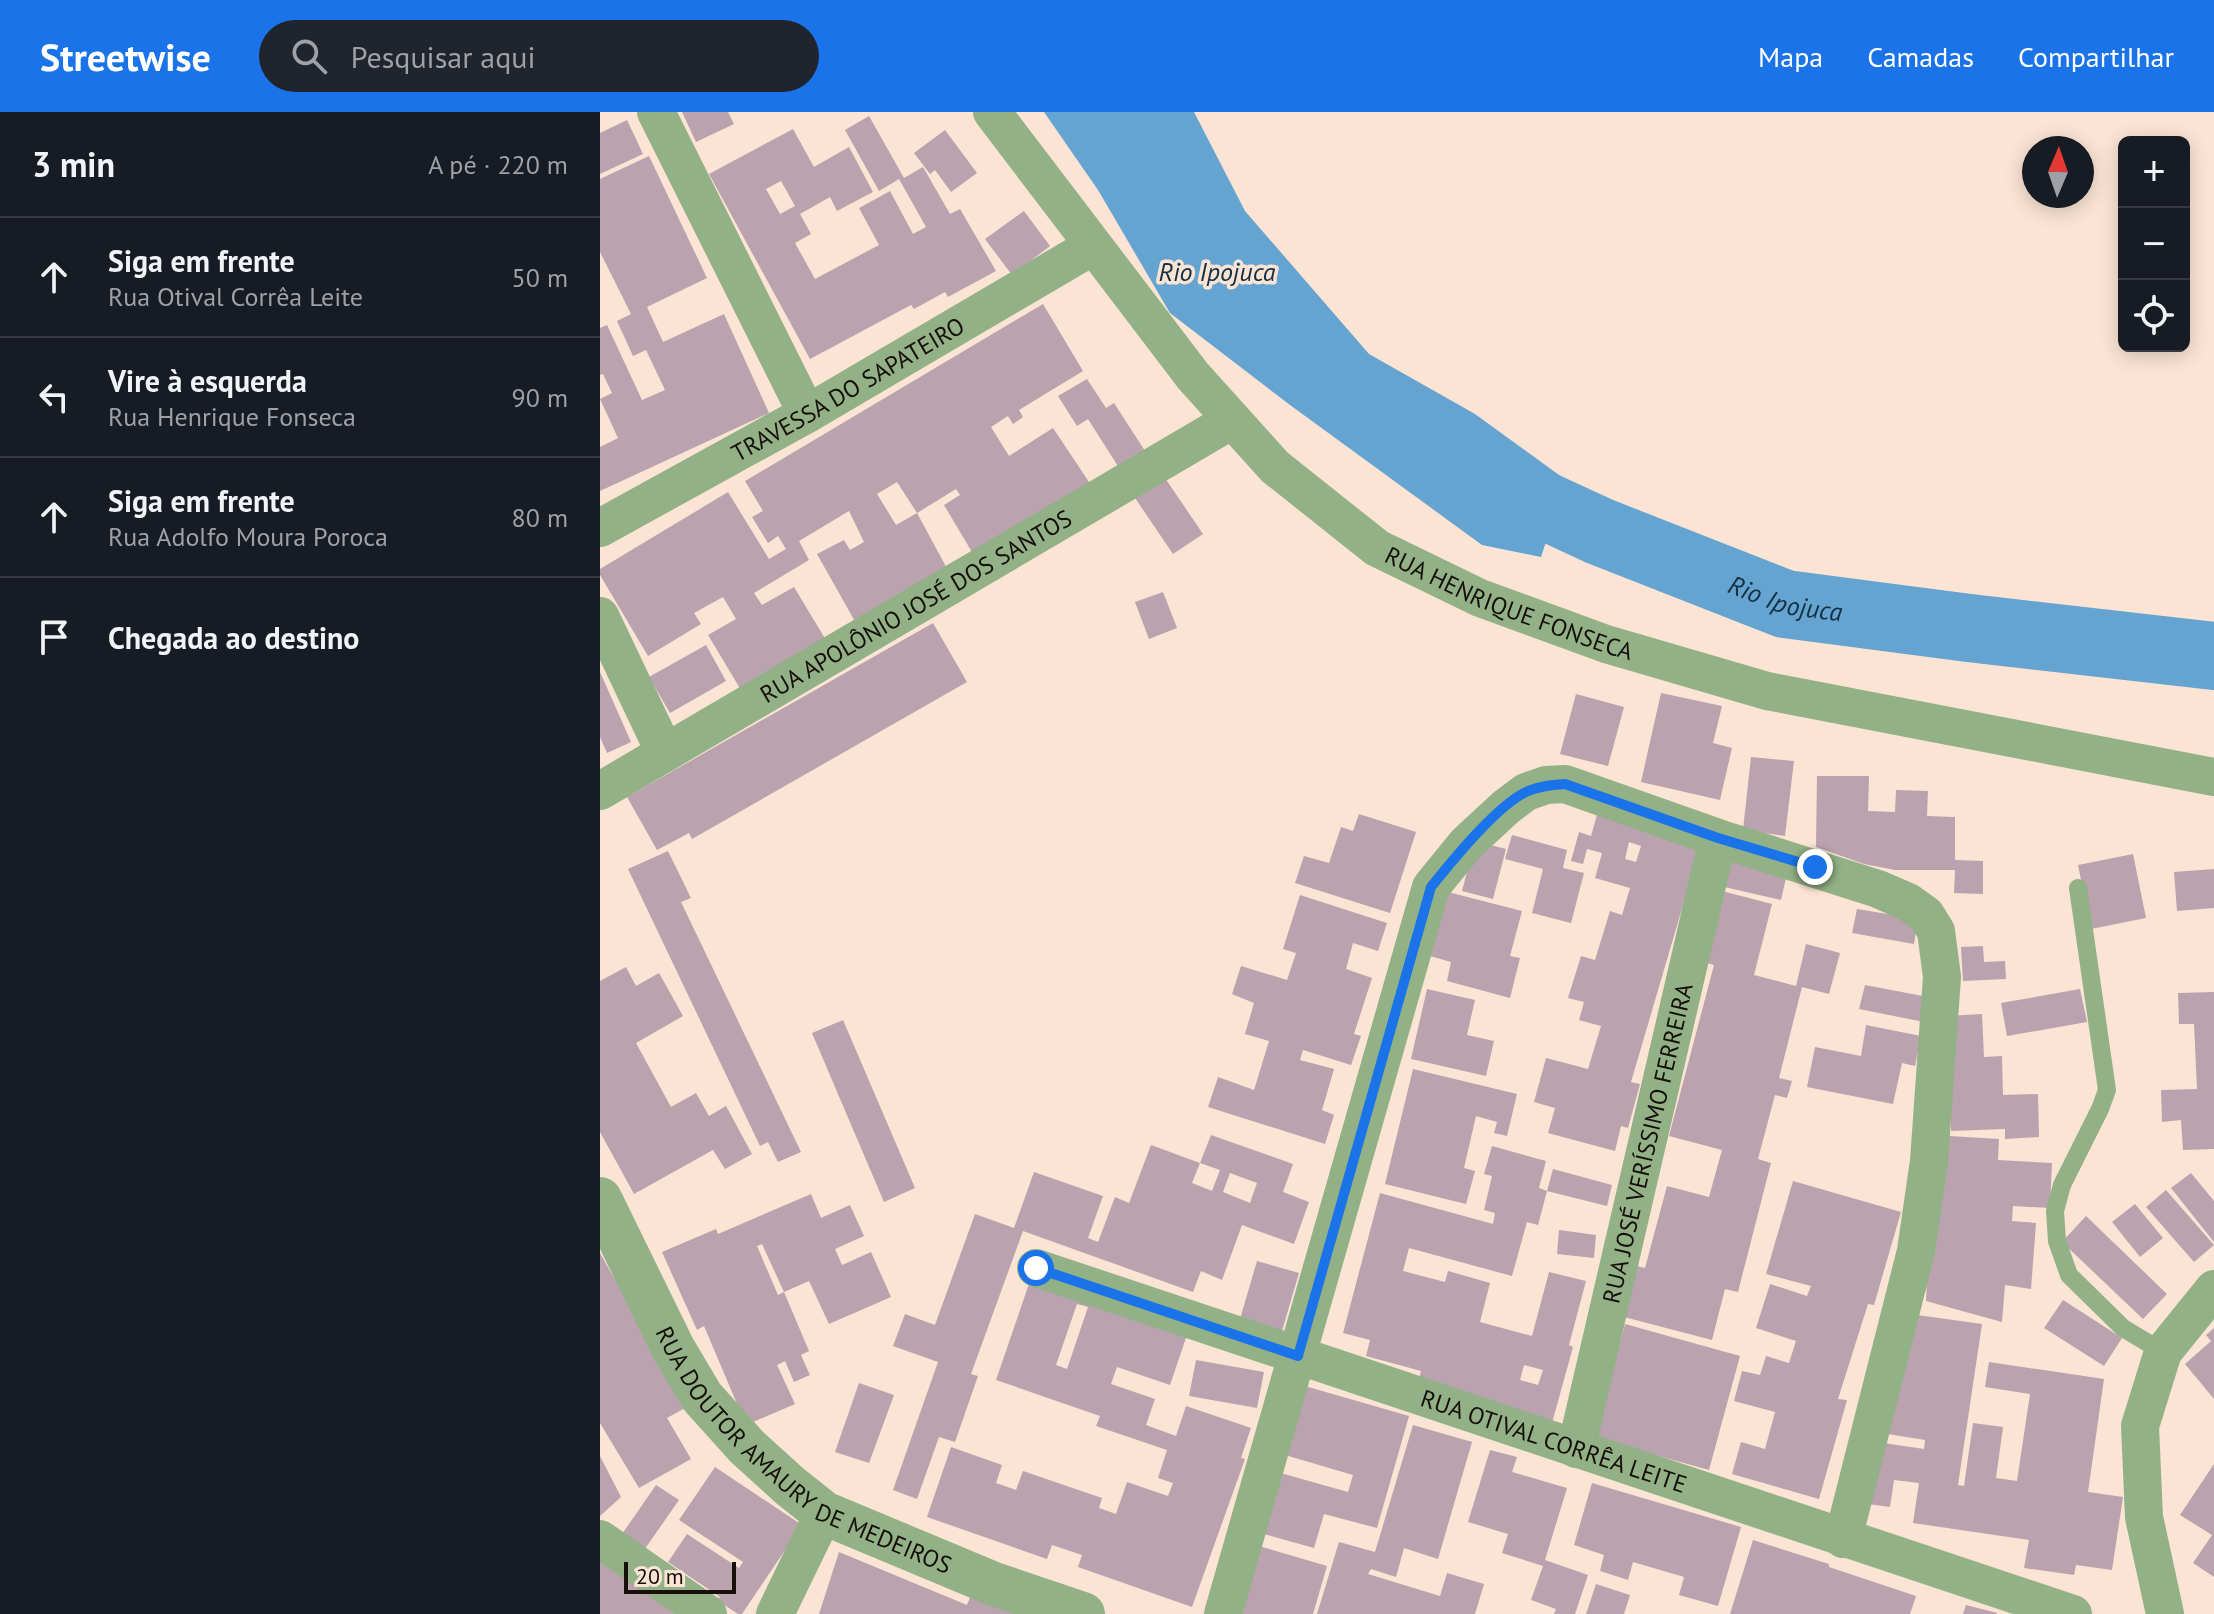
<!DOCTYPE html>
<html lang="pt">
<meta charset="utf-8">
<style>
body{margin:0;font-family:"PT Sans",sans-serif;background:#20242c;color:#f1f3f6}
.controls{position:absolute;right:24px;top:24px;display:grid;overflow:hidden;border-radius:12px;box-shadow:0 4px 20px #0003}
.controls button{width:72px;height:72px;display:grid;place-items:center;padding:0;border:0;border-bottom:2px solid #363941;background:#171b24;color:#f1f3f6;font:40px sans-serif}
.compass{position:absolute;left:1422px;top:24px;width:72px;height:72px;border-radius:50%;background:#171b24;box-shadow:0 4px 20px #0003;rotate:2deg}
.scale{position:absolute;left:24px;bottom:20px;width:112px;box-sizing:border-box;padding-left:8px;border:4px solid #160f0a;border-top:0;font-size:22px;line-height:28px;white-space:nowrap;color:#160f0a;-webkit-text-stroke:6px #fbe4d4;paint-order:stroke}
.stop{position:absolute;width:24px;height:24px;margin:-18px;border:6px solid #1a73e8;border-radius:50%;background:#fff}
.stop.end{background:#1a73e8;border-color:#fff;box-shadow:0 2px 8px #0008}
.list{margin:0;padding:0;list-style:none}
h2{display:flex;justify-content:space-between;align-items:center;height:104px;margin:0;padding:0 32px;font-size:34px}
h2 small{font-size:26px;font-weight:400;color:#9ea1a6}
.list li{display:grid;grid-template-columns:52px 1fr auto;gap:24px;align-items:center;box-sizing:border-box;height:120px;padding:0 32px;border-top:2px solid #363941}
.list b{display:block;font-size:30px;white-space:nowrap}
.list p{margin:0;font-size:26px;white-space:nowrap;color:#9ea1a6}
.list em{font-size:26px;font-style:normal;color:#9ea1a6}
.icon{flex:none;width:44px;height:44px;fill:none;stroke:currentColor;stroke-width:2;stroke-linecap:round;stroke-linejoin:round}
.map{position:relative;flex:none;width:1614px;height:1502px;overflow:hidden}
header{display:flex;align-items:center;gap:48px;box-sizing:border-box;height:112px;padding:0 40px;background:#1a73e8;color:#fff}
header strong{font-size:38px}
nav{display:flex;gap:44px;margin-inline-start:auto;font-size:28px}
.search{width:560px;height:72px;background:#20242c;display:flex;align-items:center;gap:20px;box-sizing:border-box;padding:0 28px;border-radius:44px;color:#9ea1a6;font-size:30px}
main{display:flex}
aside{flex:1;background:#171b24}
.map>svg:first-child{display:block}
</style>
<header>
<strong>Streetwise</strong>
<div class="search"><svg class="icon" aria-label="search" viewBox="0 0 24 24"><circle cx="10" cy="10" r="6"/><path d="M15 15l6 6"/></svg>Pesquisar aqui</div>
<nav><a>Mapa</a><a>Camadas</a><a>Compartilhar</a></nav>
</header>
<main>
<aside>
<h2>3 min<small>A pé · 220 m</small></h2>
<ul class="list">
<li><svg class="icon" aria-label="ahead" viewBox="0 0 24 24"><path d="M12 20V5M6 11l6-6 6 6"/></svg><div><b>Siga em frente</b><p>Rua Otival Corrêa Leite</p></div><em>50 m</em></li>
<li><svg class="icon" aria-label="left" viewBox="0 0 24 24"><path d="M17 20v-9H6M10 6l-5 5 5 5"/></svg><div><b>Vire à esquerda</b><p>Rua Henrique Fonseca</p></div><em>90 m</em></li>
<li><svg class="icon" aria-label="ahead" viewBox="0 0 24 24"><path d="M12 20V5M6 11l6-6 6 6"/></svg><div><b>Siga em frente</b><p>Rua Adolfo Moura Poroca</p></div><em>80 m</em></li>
<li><svg class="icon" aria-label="arrive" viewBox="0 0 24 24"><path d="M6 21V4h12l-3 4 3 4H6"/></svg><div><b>Chegada ao destino</b></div></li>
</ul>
</aside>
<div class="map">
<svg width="1614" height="1502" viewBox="0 0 1614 1502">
<rect width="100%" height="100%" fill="#fbe4d4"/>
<path fill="#65a4d1" d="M444,0H594L645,99L769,242L875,302L966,368L941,445L882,433L690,293L570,201L498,78Z"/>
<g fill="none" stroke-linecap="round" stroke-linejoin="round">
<path stroke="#65a4d1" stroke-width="68" id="s1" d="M871,360L999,419L1185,492L1369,516L1614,544"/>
</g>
<path fill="#baa2af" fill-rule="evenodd" d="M82,0H128L134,12L96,30Z
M269,4L304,66L323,55L350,102L360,97L396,159L348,185L345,180L314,197L311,193L210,247L109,62L193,17L214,55L249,35L273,80L237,99L230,85L200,102L211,122L195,131L215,167L279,133L259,96L290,79L313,122L326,115L299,67L279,79L245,18ZM181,69L195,94L180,102L166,77Z
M27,8L43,42L0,62V21Z
M345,18L377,61L351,80L335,58L330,62L314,41Z
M49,44L107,166L47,195L63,230L124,202L169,301L0,379V335L18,326L0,287L12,281L3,262L0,263V216L7,213L42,288L65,278L46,238L33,244L17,209L31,202L0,140V67Z
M424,99L450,134L412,163L385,127Z
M443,192L483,259L419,298L423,305L413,312L408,304L391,315L409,344L453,316L491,373L375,445L344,393L360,383L356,377L317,401L297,370L277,382L296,413L317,401L350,462L257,513L217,442L244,428L250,438L264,430L249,399L199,429L209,448L154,481L162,493L194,475L229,533L144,583L108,523L136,507L123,485L94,501L101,512L48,544L0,463V457L128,380L169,447L186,437L178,424L168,431L152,405L163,399L145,369Z
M487,267L506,296L514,291L547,342L521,359L488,307L477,314L458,284Z
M565,366L603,422L573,442L535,386Z
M563,480L577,516L549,527L535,490Z
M333,511L367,570L92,727L89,721L57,738L27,685Z
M106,533L126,569L70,601L49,565Z
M0,560L31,630L7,641L0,625Z
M1061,581L1122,594L1113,631L1132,636L1120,688L1041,670Z
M976,582L1024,595L1008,654L960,642Z
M1151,645L1194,649L1185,724L1143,718Z
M1217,664H1269L1268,699L1295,700L1296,678L1328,679L1327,704L1355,705V748L1383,749V782L1354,781L1355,758H1295L1264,752L1216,735Z
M998,699L1106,730L1091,766L1031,970L1040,972L1028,1016L1021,1014L1015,1039L948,1021L955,996L934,990L946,946L988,957L1001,914L979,908L984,890L968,886L981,844L995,848L1010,799L1022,803L1030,776L995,766L1002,741L987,737L983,752L971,749L979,720L991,724ZM1029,730L1041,734L1036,750L1025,747Z
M759,702L816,720L790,801L695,771L704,744L729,751L741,715L753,719Z
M912,723L967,738L963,756L984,761L971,811L932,801L943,757L905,747Z
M875,729L906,737L893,787L862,779Z
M68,739L91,786L81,790L201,1040L178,1050L168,1030L160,1034L28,757Z
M1128,740L1189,753L1181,788L1120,774Z
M1533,742L1546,806L1491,817L1478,753Z
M1614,757V796L1577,799L1574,760Z
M840,778L922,799L910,844L920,846L910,886L847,869L851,850L823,842Z
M1122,779L1172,792L1154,863L1196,874L1206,832L1240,841L1229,882L1202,875L1179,966L1192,969L1187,986L1175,983L1158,1047L1171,1051L1138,1180L1125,1177L1112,1228L1024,1205L1037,1154L1045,1156L1067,1074L1109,1085L1122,1038L1069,1024L1114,853L1103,850Z
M700,783L787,811L778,839L753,831L746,857L772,866L754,922L761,924L751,953L703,938L700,948L734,957L722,998L734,1003L725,1032L608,995L618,965L654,978L669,929L645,922L654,891L632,882L641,854L687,868L696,841L683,837Z
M1257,797L1318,807L1314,832L1252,821Z
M1383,834L1384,850L1405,849L1406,867L1363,869L1361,835Z
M26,855L36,874L59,861L83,904L36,931L71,995L96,981L109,1004L126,994L152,1042L125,1057L113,1038L34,1082L0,1020V869Z
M1265,873L1328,885L1324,910L1259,897Z
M827,877L875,888L867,923L894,929L886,964L811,947Z
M1480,877L1487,910L1407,924L1401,891Z
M1614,880V1037L1583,1038L1581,1008L1562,1010L1561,978L1597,977L1594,912H1579L1578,881Z
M1382,902L1384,945L1402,944L1403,983L1438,982L1439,1025L1405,1027V1017L1351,1019L1347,904Z
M243,908L315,1076L284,1090L212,921Z
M1266,913L1321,924L1315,954L1302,951L1293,992L1207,975L1215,935L1261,944Z
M813,957L917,982L907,1024L894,1021L897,1010L876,1004L864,1056L875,1059L866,1092L785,1072Z
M611,1023L693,1052L683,1080L709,1090L694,1132L642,1113L622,1168L601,1159L593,1180L423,1119L371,1262L378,1264L355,1330L339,1325L317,1387L293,1378L338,1250L293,1234L305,1202L335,1213L375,1102L414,1116L434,1060L503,1084L488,1126L498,1130L515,1085L529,1091L551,1033L600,1051ZM600,1051L620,1058L612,1079L592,1071ZM630,1061L657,1071L650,1091L623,1080Z
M1333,1023L1399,1027L1398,1048L1452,1051L1450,1096L1413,1094L1412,1109L1436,1111L1431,1177L1405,1173L1402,1210L1326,1189Z
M892,1034L946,1049L939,1076L947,1079L938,1113L927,1110L912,1164L809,1136L803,1159L845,1170L848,1159L890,1171L880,1210L932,1224L949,1160L986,1169L969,1233L973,1235L952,1311L817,1275L821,1259L766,1244L770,1228L743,1221L780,1081L893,1112L895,1101L884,1098L892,1064L884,1062ZM924,1253L943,1258L938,1273L920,1268Z
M953,1057L1012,1073L1007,1094L947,1079Z
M1591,1061L1614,1089V1130L1571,1076Z
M1193,1069L1301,1100L1274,1193L1268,1192L1238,1287L1247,1288L1219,1387L1132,1362L1141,1330L1165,1337L1175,1300L1134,1289L1142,1259L1160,1263L1166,1244L1189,1251L1196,1229L1156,1216L1170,1172L1207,1184L1211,1174L1166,1162Z
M1566,1078L1614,1133L1594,1150L1546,1095Z
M211,1082L221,1106L250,1093L264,1124L235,1137L242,1153L271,1140L291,1185L229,1212L209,1169L184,1180L162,1132L157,1134L178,1183L184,1180L209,1239L201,1243L210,1263L194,1270L185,1249L177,1253L195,1292L146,1313L104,1214L97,1218L62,1140L116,1117L118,1122Z
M1535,1092L1563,1126L1540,1145L1512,1110Z
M1486,1104L1567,1182L1543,1207L1462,1130Z
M959,1118L996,1123L994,1146L957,1142Z
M0,1141L87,1295L67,1306L91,1347L39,1376L0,1311Z
M657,1149L699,1161L682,1219L640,1207Z
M431,1166L588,1220L570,1273L517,1255L511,1272L555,1287L546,1313L576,1324L586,1294L651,1316L641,1346L645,1347L592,1495L478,1455L482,1443L452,1433L447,1447L327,1405L351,1335L402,1353L396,1371L416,1378L423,1359L502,1386L499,1396L516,1402L527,1370L568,1384L573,1371L558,1366L567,1338L496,1314L500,1304L396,1268ZM477,1192L488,1195L467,1257L456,1253Z
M1463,1188L1522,1226L1504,1254L1444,1216Z
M1310,1202L1382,1212L1358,1373L1364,1374L1373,1311L1403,1315L1396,1366L1417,1369L1430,1282L1385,1275L1389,1250L1504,1267L1488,1380L1523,1385L1512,1458L1476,1453L1474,1463L1424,1456L1429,1428L1313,1411L1319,1371L1294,1368L1290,1395L1268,1392L1277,1330L1324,1337L1325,1328L1281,1321Z
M1025,1212L1140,1244L1109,1358L994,1326Z
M1614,1216V1287L1585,1252L1611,1229L1606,1223Z
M596,1248L664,1260L657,1296L589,1284Z
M259,1271L294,1283L269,1351L235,1340Z
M698,1272L809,1304L777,1416L724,1402L714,1436L660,1421L677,1360L748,1380L753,1363L678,1341Z
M813,1313L872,1330L838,1447L804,1436L796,1465L771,1457L768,1462L840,1484L847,1461L884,1472L875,1502H717L739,1430L775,1440Z
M890,1338L917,1345L912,1360L967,1376L945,1448L988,1463L975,1502H954L956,1497L931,1488L943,1454L902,1441L908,1422L868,1410Z
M0,1344L21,1385L0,1404Z
M1614,1352V1465L1593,1451L1612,1423L1580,1403Z
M115,1355L202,1413L142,1502H138L117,1488L120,1485L68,1450L87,1422L139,1456L143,1450L79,1408Z
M992,1371L1141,1415L1118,1494L1079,1483L1084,1465L1033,1450L1028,1468L1000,1459L1004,1443L974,1433Z
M56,1373L79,1388L42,1441L20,1425Z
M1153,1428L1229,1452V1455L1316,1484L1310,1502H1130Z
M652,1432L727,1454L713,1502H632Z
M239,1440L367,1493L371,1483L423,1502H219Z
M0,1446L75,1502H0Z
M996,1472L1030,1483L1024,1502H986Z
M1366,1493L1397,1501V1502H1363Z"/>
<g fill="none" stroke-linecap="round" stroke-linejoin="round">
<path stroke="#93b186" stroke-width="18" d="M1478,776L1507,978L1500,997L1462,1073L1455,1099L1457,1129L1469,1163L1523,1216L1563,1240"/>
<g stroke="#93b186" stroke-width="38">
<path d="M56,0L207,302"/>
<path id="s2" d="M392,0L593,264L675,355L777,436L880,486L1006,532L1167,579L1614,665"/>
<path id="s3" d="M0,416L207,302L493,134"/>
<path d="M0,504L65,641"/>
<path id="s4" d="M0,679L632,308"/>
<path id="s5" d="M436,1156L1473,1502"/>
<path id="s6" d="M976,1337L1118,726"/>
<path d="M0,1427L108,1502"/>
<path d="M175,1502L224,1401"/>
<path d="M623,1502L831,775L866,732L906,695L926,680L946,673L965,672L1118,726L1278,777L1308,790L1326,803L1336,819L1342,865L1329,1049L1316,1139L1243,1427"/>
<path d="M1565,1502L1544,1405L1540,1314L1563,1240L1614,1177"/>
</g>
<path stroke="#93b186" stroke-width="44" id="s7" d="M0,1087L73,1236L102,1285L147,1335L190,1374L224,1401L394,1472L483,1502"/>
</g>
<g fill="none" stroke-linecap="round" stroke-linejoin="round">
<path stroke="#1a73e8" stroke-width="10" d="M436,1156L698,1244L831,775C852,749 898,692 928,679C940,674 952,673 965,672L1118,726L1215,755"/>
</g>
<g text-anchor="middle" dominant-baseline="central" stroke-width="7" stroke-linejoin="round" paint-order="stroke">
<g font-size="24" fill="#160f0a" stroke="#fbe4d4">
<text stroke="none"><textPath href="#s3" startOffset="284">TRAVESSA DO SAPATEIRO</textPath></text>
<text stroke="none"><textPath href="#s2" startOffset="728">RUA HENRIQUE FONSECA</textPath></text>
<text stroke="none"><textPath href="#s4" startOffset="366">RUA APOLÔNIO JOSÉ DOS SANTOS</textPath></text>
<text stroke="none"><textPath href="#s6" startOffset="314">RUA JOSÉ VERÍSSIMO FERREIRA</textPath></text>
<text stroke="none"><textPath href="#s5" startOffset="546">RUA OTIVAL CORRÊA LEITE</textPath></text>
<text stroke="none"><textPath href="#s7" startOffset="336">RUA DOUTOR AMAURY DE MEDEIROS</textPath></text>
</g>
<g font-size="26" font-style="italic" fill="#143144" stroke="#fbe4d4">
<text x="617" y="159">Rio Ipojuca</text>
<text stroke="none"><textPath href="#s1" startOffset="340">Rio Ipojuca</textPath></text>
</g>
</g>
</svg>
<div class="controls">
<button>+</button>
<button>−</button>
<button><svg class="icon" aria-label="locate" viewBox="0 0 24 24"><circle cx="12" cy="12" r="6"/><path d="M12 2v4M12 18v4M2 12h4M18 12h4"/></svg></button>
</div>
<svg class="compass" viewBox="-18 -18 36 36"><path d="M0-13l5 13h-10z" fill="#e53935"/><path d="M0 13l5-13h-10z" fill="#9ea1a6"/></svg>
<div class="scale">20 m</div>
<div class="stop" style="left:436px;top:1156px"></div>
<div class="stop end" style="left:1215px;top:755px"></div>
</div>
</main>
